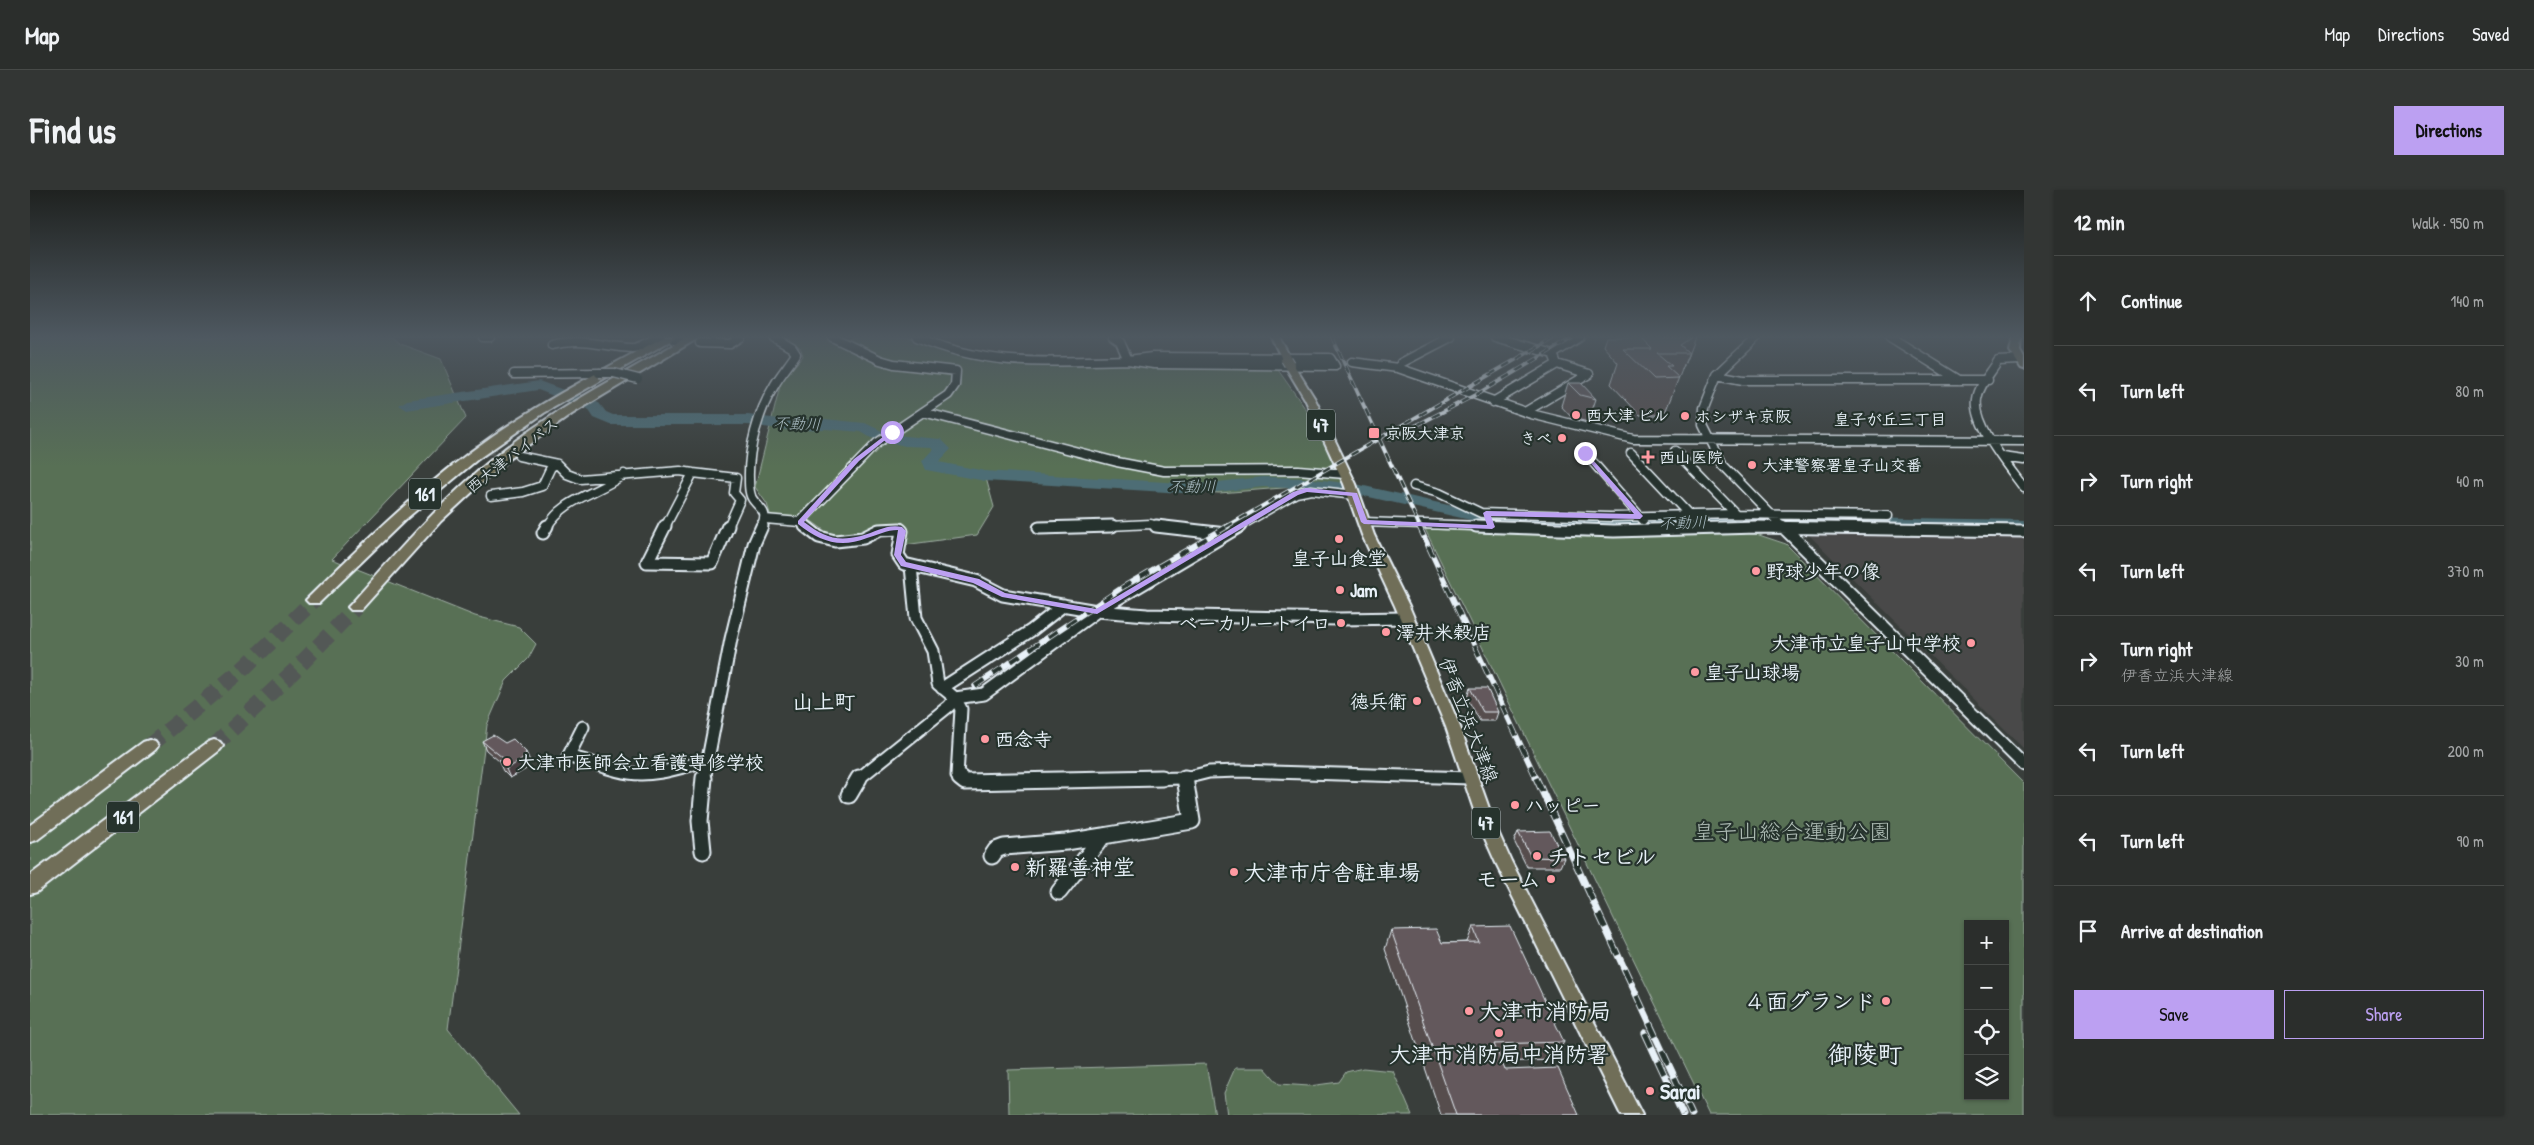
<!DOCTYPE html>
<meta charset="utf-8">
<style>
body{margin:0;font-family:"Patrick Hand","Klee One",sans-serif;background:#333634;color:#f1f3f6}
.controls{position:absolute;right:15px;bottom:15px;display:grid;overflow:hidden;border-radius:0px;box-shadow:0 1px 4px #0004}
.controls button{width:45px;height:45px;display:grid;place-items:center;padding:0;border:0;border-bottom:1px solid #474a48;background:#2b2e2c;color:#f1f3f6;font:25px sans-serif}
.stop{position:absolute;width:15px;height:15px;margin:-11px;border:4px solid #bca0f2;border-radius:50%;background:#fff}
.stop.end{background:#bca0f2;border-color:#fff;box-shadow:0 1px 5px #0008}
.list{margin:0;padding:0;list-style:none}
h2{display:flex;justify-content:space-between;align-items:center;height:65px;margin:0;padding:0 20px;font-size:21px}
h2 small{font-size:16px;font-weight:400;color:#a6a8a9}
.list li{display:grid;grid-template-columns:32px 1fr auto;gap:15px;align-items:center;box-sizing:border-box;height:90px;padding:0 20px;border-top:1px solid #474a48}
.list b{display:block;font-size:19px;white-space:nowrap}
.list p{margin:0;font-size:16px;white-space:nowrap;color:#a6a8a9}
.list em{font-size:16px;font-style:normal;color:#a6a8a9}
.actions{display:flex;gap:10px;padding:15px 20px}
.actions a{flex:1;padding:11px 0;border:1px solid #bca0f2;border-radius:0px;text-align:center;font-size:18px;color:#bca0f2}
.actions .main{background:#bca0f2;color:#111}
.icon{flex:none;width:28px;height:28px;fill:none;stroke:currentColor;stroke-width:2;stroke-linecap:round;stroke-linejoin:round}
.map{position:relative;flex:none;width:1994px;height:925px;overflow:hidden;border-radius:0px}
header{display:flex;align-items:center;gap:30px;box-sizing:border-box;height:70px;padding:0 25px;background:#2b2e2c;border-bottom:1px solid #474a48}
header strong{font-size:24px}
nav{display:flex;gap:28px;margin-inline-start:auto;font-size:18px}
.intro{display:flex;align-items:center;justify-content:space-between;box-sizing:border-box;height:120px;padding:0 30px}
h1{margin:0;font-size:35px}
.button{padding:12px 22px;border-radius:0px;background:#bca0f2;color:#111;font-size:18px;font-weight:700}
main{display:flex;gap:30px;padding:0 30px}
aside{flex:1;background:#2b2e2c;border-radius:0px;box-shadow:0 1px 4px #0004}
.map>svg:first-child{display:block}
</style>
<header>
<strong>Map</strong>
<nav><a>Map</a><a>Directions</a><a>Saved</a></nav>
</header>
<div class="intro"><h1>Find us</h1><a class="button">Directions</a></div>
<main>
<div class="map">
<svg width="1994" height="925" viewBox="0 0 1994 925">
<rect width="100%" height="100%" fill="#393e3b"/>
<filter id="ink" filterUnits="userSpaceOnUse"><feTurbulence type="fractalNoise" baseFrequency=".02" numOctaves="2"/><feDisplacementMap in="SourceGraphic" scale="10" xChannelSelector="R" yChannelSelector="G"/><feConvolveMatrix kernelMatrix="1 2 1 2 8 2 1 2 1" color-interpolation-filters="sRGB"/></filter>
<g filter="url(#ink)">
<path fill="#494949" d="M1780,343L1994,347V559L1779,345Z"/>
<path fill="#597054" stroke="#a0b0a6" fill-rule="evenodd" d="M0,147H362L370,154L411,169L436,228L302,369L445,426L489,437L506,454L498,469L476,491L457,535L418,839L489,925H0Z
M751,147H799L816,150L826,147H878L934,167L961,172L1246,177L1277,221L1319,301L1278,296L1189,303L956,288L964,317L947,345L874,355L877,336L851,335L828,345L805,348L780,330L741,327L737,314L725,297L751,192L773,166L771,159Z
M1395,339L1499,344L1587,346L1720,342L1756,354L1994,594V925H1679ZM1938,734H1975V906H1938Z
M1176,874L1185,925H979L978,880Z
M1205,878H1235L1249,894L1279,896L1309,892L1316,882L1333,878L1363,881L1382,925H1197L1194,903Z"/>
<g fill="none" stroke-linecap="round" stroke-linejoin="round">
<path fill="#4d6d74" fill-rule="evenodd" d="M509,191L569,213L576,222L583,225H718L757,230L795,229L835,233L852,241L875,246L911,249L921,259L909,272L955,281L1169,294L1233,287L1277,288L1330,295L1471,327L1607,329L1719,325L1994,330V340L1719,335L1607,339L1471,337L1330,305L1288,299L1233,297L1169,304L955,291L896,280L892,271L903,259L901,257L875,256L841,248L831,242L795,239L757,240L718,235H581L564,228L558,219L508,200L377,220L369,215L377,210Z"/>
<path stroke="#535957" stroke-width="8" stroke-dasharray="8 4.5" stroke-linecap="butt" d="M1298,172H1322
M444,258L489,266"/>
<path stroke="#535957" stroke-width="16" stroke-dasharray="16 8" stroke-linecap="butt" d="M119,556L214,478L284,410
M184,556L264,481L326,417"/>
<g stroke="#e8f1f8" stroke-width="11">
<path id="minor-far2" d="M453,147H460
M887,147C961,179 1026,171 1104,170
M1083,147L1090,152L1098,170
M1465,147L1523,164L1527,174
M1727,147L1687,185L1674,218L1673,235L1693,275L1753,337
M1860,147L1929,190
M644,150L652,151
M670,153L700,154L711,147
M522,155C550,147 574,157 602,158C612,158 620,148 631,148
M1523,164L1550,147
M1122,167L1300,168L1305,176L1124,174L1098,170Z
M1989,170L1968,171C1961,183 1949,195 1947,209C1943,235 1979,277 1994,298
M1322,172L1368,178L1501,224L1603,249L1994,251
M1371,173L1421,147
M484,184L569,183
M1687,185L1713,190H1958
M1463,212L1527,174L1559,184
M893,222L1087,272L1134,281L1268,280L1315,284
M1495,222L1559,184
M1555,263L1613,330
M1601,263L1663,329
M489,266L527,274L537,284L550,289L650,281L663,283
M1973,267L1994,270
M663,283L706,288L704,303L710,310L698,337
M1384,296L1409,303L1451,323L1580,327L1706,324L1645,261
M461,306L493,302L512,296L521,277L527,274
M1706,324L1858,326
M735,329L770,332L777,337
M770,332L847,253L918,205L925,195L926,181L864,174L850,170L802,147
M1334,332L1481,337
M517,337C535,307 568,304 594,284
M635,337L663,283
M731,337C738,322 733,322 724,311C719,306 719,296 719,289C718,259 728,222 744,196C750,185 759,175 766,164L762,158L743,147
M1058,337L1121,334L1128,337
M1208,337L1266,303L1281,300L1325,305
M1716,337H1747"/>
</g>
<g stroke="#e8f1f8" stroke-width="15">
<path id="minor-far1" d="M635,336L617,372L682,373L698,336
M775,336L789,347L805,351L833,348L849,340L870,339L872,341L868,365L874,374L946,391L973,405L1067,421L1117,425L1309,429L1376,428
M1126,336L1196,344
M1446,336L1584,341L1727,337L1994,341
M1752,336L1994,575
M1009,338L1082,336
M513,343L517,336
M881,376L886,428L903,461L908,494L925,508L931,519L927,586L932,590
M912,498L1002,440L1034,415
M553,537L538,567C559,570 578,580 599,583C625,587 651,577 676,571
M674,590L701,449L724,354L732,336
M827,590L919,516L925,508L954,504L1067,421L1210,336
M1063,590L1155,588L1179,582L1209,581L1441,588"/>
</g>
<g stroke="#e8f1f8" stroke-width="19">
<path id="minor" d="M930,588L935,592L1132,588
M819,605L829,588
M673,661L670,631L674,588
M962,666L966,660L974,657L1036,652L1073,646
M1029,702L1073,646L1162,631L1155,588"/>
</g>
<g stroke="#e8f1f8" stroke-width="4">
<path id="major" d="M1241,147H1249L1261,169L1259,171H1253Z
M1983,147H1991L1990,161L1994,168V179L1991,178L1980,161Z
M1256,172H1262L1285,209L1326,294L1344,345L1379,416L1430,537L1465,635L1481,671L1612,925H1591L1465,671L1449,635L1416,537L1365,416L1332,345L1314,294L1275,209L1254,174Z"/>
</g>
<g stroke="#e8f1f8" stroke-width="4">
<path id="highway" d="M634,147H647L514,223L448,269L377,328L289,413H279L276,410L279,407C337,349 396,292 464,245C518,208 576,178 634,147Z
M657,147H670L542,224L477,270L411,331L331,420H321L318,417L321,414C367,362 413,309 467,265C525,218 593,185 657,147Z
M119,550L125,552L128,556L125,560L7,650L0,652V635L113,552Z
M184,550L190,552L193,556L190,560L7,702L0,704V685L178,552Z"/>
</g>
<use href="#minor-far2" stroke="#26332d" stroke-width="8"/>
<use href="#minor-far1" stroke="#26332d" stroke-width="11"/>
<use href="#minor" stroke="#26332d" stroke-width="15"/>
<use href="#major" fill="#706e59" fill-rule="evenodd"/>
<use href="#highway" fill="#706e59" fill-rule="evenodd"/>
<g stroke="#e8f1f8" stroke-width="4">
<path id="rail-far2" d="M1302,147L1390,337
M1360,249L1449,203L1544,147
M1196,337L1525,147"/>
</g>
<g stroke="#e8f1f8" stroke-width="5.5">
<path id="rail-far1" d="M1389,336L1507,590
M945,496L1093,397L1198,336"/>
</g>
<g stroke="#e8f1f8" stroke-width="7">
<path id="rail" d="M1506,588L1662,925
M1615,843L1653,925"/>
</g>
<use href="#rail-far2" stroke="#26332d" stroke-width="2.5" stroke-dasharray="8" stroke-linecap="butt"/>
<use href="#rail-far1" stroke="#26332d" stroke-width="4" stroke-dasharray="11" stroke-linecap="butt"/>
<use href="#rail" stroke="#26332d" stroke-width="5" stroke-dasharray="15" stroke-linecap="butt"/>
<g stroke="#e8f1f8" stroke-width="11" stroke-linecap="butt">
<path id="minor-bridge" d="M569,183H584L608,189"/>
</g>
<g stroke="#e8f1f8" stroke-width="12" stroke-linecap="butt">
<path id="major-bridge" d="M1256,169L1259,174"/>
</g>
<use href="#minor-bridge" stroke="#26332d" stroke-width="8"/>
<use href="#major-bridge" stroke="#706e59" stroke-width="10"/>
</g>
<path fill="#564d4e" stroke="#e8f1f8" d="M1576,147H1665L1634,225H1610L1581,194L1588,173L1573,156Z
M1538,193L1566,209L1558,232L1542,228L1531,216Z
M1440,498L1468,522L1465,531H1450L1437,508Z
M452,551L500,571L496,579L480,588L473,581L469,572V571L456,560Z
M1488,642L1534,668L1530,677H1497L1484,651Z
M1443,737L1534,852L1523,870L1471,872L1475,880L1549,925H1411L1355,759L1361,740L1412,753L1437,752Z"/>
<path fill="#463e40" stroke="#e8f1f8" d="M1662,147H1665L1652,180L1659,163L1650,155Z
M496,562L500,571L496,579L480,588L476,579Z"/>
<path fill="#64595b" stroke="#e8f1f8" d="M1610,147H1662L1650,155L1659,163H1627L1642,176H1636L1649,188L1624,189L1593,159H1622Z
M1538,193H1551L1566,209L1550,205Z
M1440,498H1457L1468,522H1453Z
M463,545L475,553L483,549L496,562L492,570L476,579L469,572L473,568L452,551Z
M1520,641L1534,668L1501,667L1488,642Z
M1480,736L1534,852L1464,854L1475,880L1528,878L1549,925H1426L1361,740L1406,739L1412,753L1449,752L1443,737Z"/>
</g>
<linearGradient id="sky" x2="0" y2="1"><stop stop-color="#1f2220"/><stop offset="0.53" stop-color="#4e5860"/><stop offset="1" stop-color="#4e5860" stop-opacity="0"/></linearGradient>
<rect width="1994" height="277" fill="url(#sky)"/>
<path fill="#bca0f2" d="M862,240L864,243L829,271L774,332C794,347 806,352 831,346C847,342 856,334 872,337L876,341L871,365L876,372L949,389L975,403L1066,419L1263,302L1276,298L1327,303L1337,330L1457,335L1453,323L1456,321L1604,324L1553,264L1555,261L1613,326L1610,329L1461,326L1465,337L1462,339L1334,334L1331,332L1322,306L1277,302L1268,305L1067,424L972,407L943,393L871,376L864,365L868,340C856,340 848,345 837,348C809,359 790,351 768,334V331L824,269Z"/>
<g fill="#ff9aa2" stroke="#26332d" stroke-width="2">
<circle cx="1546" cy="225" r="5"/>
<circle cx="1655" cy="226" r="5"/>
<rect x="1338" y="237" width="12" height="12" rx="2.5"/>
<circle cx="1532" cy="248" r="5"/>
<path d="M1615.5 259.5h5v5h5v5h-5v5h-5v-5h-5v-5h5z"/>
<circle cx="1722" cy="275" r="5"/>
<circle cx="1309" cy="349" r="5"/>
<circle cx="1726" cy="381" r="5"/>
<circle cx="1310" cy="400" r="5"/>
<circle cx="1311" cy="433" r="5"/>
<circle cx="1356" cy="442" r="5"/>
<circle cx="1941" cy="453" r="5"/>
<circle cx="1665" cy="482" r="5"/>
<circle cx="1387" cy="511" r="5"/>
<circle cx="955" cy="549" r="5"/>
<circle cx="477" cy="572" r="5"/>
<circle cx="1485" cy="615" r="5"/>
<circle cx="1507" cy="666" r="5"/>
<circle cx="985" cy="677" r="5"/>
<circle cx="1204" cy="682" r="5"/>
<circle cx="1521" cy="689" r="5"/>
<circle cx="1856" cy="811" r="5"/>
<circle cx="1439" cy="821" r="5"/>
<circle cx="1469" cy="843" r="5"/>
<circle cx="1620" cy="901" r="5"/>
</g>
<g text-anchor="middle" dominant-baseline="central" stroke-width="4.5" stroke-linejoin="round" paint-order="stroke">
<g font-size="16" font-weight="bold" fill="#e8f1f8" stroke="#26332d" text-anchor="start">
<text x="1556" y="225">西大津 ビル</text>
<text x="1665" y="226">ホシザキ京阪</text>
<text x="1355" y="243">京阪大津京</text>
<text x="1522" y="248" text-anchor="end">きべ</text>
<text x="1629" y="267">西山医院</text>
<text x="1732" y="275">大津警察署皇子山交番</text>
</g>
<g font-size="16" font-weight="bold" fill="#e8f1f8" stroke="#26332d">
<text x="1860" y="229">皇子が丘三丁目</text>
</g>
<g font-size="16" font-style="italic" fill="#aabcc3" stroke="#26332d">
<text transform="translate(767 233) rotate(2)">不動川</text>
<text x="1162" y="296">不動川</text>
<text transform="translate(1653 332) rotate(-2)">不動川</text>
</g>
<g font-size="16" fill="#e8f1f8" stroke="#26332d">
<text transform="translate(482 265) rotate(-38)">西大津バイパス</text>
</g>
<g fill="#26332d" stroke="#aeb8bb" stroke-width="1">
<rect x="1277" y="219.5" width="28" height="31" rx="4"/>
<rect x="379" y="288.5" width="32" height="31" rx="4"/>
<rect x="77" y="611.5" width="32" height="31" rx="4"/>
<rect x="1442" y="617.5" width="28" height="31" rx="4"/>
</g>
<g font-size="18" font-weight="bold" fill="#e8f1f8">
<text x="1291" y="235">47</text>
<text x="395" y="304">161</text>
<text x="93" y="627">161</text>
<text x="1456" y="633">47</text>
</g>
<g font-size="19" font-weight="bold" fill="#e8f1f8" stroke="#26332d" text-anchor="start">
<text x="1309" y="368" text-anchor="middle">皇子山食堂</text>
<text x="1736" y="381">野球少年の像</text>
<text x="1320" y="400">Jam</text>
<text x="1301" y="433" text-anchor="end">ベーカリートイロ</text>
<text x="1366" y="442">澤井米穀店</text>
<text x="1931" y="453" text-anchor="end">大津市立皇子山中学校</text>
<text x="1675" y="482">皇子山球場</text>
<text x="1377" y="511" text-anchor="end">徳兵衛</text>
<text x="965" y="549">西念寺</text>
<text x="487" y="572">大津市医師会立看護専修学校</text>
<text x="1495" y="615">ハッピー</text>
</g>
<g font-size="19" fill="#e8f1f8" stroke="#26332d">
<text transform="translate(1439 530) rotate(69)">伊香立浜大津線</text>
</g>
<g font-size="21" font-weight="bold" fill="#e8f1f8" stroke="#26332d">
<text x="794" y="511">山上町</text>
</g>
<g font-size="22" fill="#afbdb6" stroke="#26332d">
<text x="1762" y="641">皇子山総合運動公園</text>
</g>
<g font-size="22" font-weight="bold" fill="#e8f1f8" stroke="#26332d" text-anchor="start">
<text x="1517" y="666">チトセビル</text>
<text x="995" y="677">新羅善神堂</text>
<text x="1214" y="682">大津市庁舎駐車場</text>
<text x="1511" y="689" text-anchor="end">モーム</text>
<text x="1846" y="811" text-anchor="end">４面グランド</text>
<text x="1449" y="821">大津市消防局</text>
<text x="1469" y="864" text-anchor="middle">大津市消防局中消防署</text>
<text x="1630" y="901">Sarai</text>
</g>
<g font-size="25" font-weight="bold" fill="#e8f1f8" stroke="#26332d">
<text x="1835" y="864">御陵町</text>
</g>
</g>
</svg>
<div class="controls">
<button>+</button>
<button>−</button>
<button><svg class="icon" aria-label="locate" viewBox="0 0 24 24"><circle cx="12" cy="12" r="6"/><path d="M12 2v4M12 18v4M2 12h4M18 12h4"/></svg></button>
<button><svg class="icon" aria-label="layers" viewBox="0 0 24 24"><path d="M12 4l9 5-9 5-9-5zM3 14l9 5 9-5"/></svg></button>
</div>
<div class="stop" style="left:862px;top:242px"></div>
<div class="stop end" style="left:1555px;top:263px"></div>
</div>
<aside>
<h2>12 min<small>Walk · 950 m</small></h2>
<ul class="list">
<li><svg class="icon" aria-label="ahead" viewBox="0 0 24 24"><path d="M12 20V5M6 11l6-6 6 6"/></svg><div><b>Continue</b></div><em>140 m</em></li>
<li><svg class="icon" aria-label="left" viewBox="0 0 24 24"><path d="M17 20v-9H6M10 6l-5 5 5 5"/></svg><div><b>Turn left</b></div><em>80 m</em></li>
<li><svg class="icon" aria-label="right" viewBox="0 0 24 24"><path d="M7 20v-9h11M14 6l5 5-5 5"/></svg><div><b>Turn right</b></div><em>40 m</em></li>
<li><svg class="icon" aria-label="left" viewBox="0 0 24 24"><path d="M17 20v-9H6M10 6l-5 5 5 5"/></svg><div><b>Turn left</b></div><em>370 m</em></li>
<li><svg class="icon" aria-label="right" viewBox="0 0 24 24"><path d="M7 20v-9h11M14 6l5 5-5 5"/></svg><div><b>Turn right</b><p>伊香立浜大津線</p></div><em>30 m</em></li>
<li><svg class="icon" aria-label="left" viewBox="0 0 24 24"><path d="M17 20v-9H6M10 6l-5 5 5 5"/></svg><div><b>Turn left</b></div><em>200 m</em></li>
<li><svg class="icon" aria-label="left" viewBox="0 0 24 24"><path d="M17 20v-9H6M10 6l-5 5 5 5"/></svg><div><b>Turn left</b></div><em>90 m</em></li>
<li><svg class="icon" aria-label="arrive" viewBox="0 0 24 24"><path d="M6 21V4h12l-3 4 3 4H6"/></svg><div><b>Arrive at destination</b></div></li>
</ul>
<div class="actions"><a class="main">Save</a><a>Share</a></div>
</aside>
</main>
